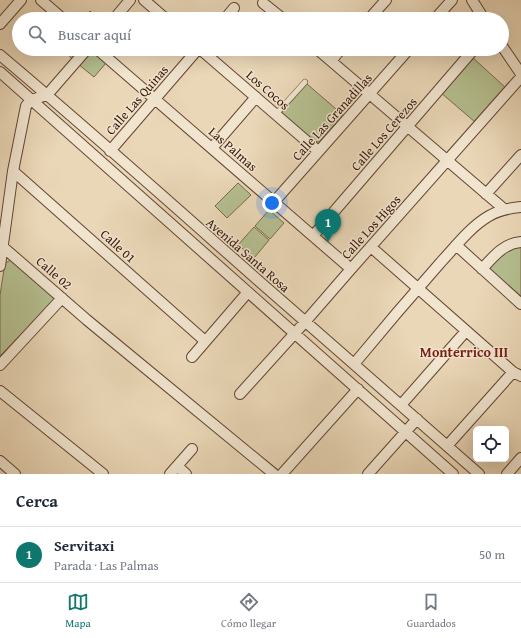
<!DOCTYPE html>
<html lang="es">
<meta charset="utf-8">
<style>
body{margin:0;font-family:"Gentium Book Plus",serif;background:#f6f6f7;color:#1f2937}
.controls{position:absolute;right:12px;bottom:12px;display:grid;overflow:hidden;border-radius:6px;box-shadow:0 4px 16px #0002}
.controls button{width:36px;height:36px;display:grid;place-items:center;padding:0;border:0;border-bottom:1px solid #e0e1e3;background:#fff;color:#1f2937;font:20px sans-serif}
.you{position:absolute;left:272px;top:203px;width:14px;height:14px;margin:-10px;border:3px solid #fff;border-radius:50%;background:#1a73e8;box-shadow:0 0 0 6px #1a73e833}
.badge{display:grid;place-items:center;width:26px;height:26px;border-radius:50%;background:#0f766e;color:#fff;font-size:13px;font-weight:700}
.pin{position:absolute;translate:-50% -33px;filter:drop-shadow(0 1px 2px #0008)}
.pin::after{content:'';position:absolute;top:21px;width:14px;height:12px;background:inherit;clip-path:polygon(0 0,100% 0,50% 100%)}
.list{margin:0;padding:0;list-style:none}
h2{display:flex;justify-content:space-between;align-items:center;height:52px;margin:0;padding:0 16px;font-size:17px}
h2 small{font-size:13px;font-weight:400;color:#747a83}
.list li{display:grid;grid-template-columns:26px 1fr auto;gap:12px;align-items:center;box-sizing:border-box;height:56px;padding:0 16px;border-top:1px solid #e0e1e3}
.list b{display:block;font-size:15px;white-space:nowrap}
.list p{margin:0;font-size:13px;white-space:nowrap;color:#747a83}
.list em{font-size:13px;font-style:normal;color:#747a83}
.icon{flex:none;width:22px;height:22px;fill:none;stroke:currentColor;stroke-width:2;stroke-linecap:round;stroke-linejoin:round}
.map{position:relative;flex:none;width:521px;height:474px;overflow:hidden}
.search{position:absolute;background:#fff;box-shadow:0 4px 16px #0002;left:12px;right:12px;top:12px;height:44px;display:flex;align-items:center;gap:10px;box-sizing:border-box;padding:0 14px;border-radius:22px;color:#747a83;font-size:15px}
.sheet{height:108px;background:#fff}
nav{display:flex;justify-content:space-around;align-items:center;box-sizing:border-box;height:56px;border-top:1px solid #e0e1e3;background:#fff;font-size:11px;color:#747a83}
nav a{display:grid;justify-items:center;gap:2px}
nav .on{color:#0f766e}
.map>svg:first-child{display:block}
</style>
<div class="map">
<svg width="521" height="474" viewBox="0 0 521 474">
<rect width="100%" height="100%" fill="#ead7b7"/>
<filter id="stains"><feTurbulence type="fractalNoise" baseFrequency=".005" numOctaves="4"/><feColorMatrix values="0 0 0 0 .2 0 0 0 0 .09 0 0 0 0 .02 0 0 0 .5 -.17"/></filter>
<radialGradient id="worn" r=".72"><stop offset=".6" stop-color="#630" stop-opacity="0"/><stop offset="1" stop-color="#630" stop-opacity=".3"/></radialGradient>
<path fill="#b5bf90" stroke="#756a4b" d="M90,11L99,19H83Z
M61,49H84L74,60Z
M90,50L106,63L94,77L78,64Z
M472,57L506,88L475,122L440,92Z
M307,84L343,115L319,142L313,141L281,113Z
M238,183L251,195L227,218L215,206Z
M269,210L284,223L270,239L255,226Z
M254,227L269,240L254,258L238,245Z
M516,247H521V296L488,268L505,252Z
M11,260L55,299L0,356V295L5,263Z"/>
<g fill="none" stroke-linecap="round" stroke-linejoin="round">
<g stroke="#624532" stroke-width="6">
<path id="service" d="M276,114L305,82"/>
</g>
<g stroke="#624532" stroke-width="12">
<path id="minor" d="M41,0L63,19
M144,0L166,19
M472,0L484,19
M263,3L283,19
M114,19L130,0
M225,19L234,8
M369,19L386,0
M435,19L452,0
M0,24L21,0
M502,46L521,74
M97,49L351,269
M200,49L318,151
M317,49L504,209
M0,55C88,129 174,206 260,282C333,346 407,410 479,474
M331,61L341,49
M0,72L453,474
M212,148L256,97
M110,151L198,49
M13,171L205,341
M486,194L521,155
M274,202L409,49
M313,236L474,49
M456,245L521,304
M3,247L87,320L274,474
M371,247L513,372L521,376
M0,266L13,171L26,106L31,100L47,95L87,49
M482,269C493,257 504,243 521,242
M192,357L248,292
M354,364C382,330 411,296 441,262C456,246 470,227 489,216C499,210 510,208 521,207
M0,365L62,298
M0,391L103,474
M240,394L305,322L351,269L521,77
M401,405L466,331
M447,446L513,372
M0,461L15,474
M177,466L186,474
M170,474L192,449
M282,474L358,389
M368,474L417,419
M507,474L521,458"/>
</g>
<use href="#service" stroke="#f1e5d0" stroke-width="5"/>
<use href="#minor" stroke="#f1e5d0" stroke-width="10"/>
</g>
<g text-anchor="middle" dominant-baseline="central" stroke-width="3" stroke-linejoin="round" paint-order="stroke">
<g font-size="13" fill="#351406" stroke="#f1e5d0">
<text transform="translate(268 90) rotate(41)">Los Cocos</text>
<text transform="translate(137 100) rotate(-49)">Calle Las Quinas</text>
<text transform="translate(332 117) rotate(-48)">Calle Las Granadillas</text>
<text transform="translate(384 134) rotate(-49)">Calle Los Cerezos</text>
<text transform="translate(233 149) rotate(41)">Las Palmas</text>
<text transform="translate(371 227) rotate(-48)">Calle Los Higos</text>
<text transform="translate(118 246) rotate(42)">Calle 01</text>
<text transform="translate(248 255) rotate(41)">Avenida Santa Rosa</text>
<text transform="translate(54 273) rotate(41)">Calle 02</text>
</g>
<g font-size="14" font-weight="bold" fill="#7a1f14" stroke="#f1e5d0">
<text x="464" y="352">Monterrico III</text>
</g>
</g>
<rect width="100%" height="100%" filter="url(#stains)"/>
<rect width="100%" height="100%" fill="url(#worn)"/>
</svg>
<div class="controls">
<button><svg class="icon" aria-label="locate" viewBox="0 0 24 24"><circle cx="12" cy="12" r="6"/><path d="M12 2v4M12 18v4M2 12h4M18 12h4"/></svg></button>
</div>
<div class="you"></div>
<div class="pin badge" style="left:328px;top:242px">1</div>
<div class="search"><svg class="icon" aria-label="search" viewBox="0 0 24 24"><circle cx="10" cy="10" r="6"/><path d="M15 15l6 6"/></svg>Buscar aquí</div>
</div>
<section class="sheet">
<h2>Cerca<small></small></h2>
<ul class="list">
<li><span class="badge">1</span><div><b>Servitaxi</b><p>Parada · Las Palmas</p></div><em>50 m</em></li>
</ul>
</section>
<nav>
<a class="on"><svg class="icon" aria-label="map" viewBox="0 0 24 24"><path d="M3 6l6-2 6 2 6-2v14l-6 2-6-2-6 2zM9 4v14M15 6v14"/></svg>Mapa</a>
<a><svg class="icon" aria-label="directions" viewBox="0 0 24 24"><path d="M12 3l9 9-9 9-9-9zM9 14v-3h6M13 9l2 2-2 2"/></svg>Cómo llegar</a>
<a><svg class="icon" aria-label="saved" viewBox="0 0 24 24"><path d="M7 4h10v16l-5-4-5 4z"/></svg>Guardados</a>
</nav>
